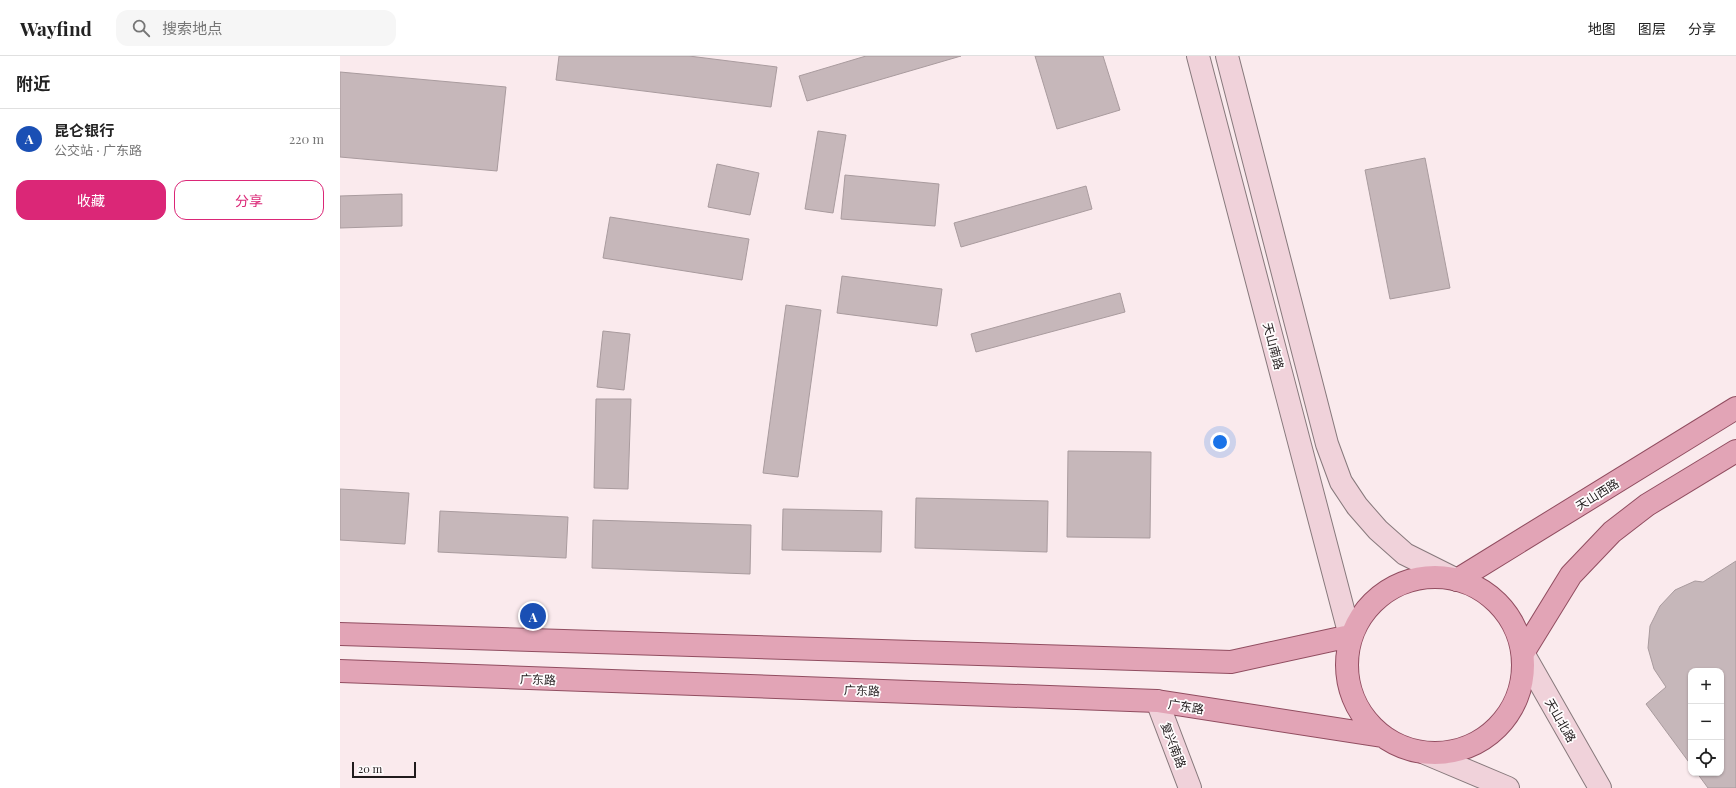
<!DOCTYPE html>
<html lang="zh">
<meta charset="utf-8">
<style>
body{margin:0;font-family:"Playfair Display","Noto Sans SC",serif;background:#f6f6f6;color:#222}
.controls{position:absolute;right:12px;bottom:12px;display:grid;overflow:hidden;border-radius:8px;box-shadow:0 1px 3px #0004}
.controls button{width:36px;height:36px;display:grid;place-items:center;padding:0;border:0;border-bottom:1px solid #e0e0e0;background:#fff;color:#222;font:20px sans-serif}
.scale{position:absolute;left:12px;bottom:10px;width:64px;box-sizing:border-box;padding-left:4px;border:2px solid #201b1c;border-top:0;font-size:11px;line-height:14px;white-space:nowrap;color:#201b1c;-webkit-text-stroke:3px #fefbfc;paint-order:stroke}
.you{position:absolute;left:880px;top:386px;width:14px;height:14px;margin:-10px;border:3px solid #fff;border-radius:50%;background:#1a73e8;box-shadow:0 0 0 6px #1a73e833}
.badge{display:grid;place-items:center;width:26px;height:26px;border-radius:50%;background:#db2777;color:#fff;font-size:13px;font-weight:700}
.pin{position:absolute;translate:-50% -50%;border:2px solid #fff;box-shadow:0 1px 4px #0006}
.list{margin:0;padding:0;list-style:none}
h2{display:flex;justify-content:space-between;align-items:center;height:52px;margin:0;padding:0 16px;font-size:17px}
h2 small{font-size:13px;font-weight:400;color:#767676}
.list li{display:grid;grid-template-columns:26px 1fr auto;gap:12px;align-items:center;box-sizing:border-box;height:60px;padding:0 16px;border-top:1px solid #e0e0e0}
.list b{display:block;font-size:15px;white-space:nowrap}
.list p{margin:0;font-size:13px;white-space:nowrap;color:#767676}
.list em{font-size:13px;font-style:normal;color:#767676}
.actions{display:flex;gap:8px;padding:12px 16px}
.actions a{flex:1;padding:9px 0;border:1px solid #db2777;border-radius:12px;text-align:center;font-size:14px;color:#db2777}
.actions .main{background:#db2777;color:#fff}
.icon{flex:none;width:22px;height:22px;fill:none;stroke:currentColor;stroke-width:2;stroke-linecap:round;stroke-linejoin:round}
.map{position:relative;flex:none;width:1396px;height:732px;overflow:hidden}
header{display:flex;align-items:center;gap:24px;box-sizing:border-box;height:56px;padding:0 20px;background:#fff;border-bottom:1px solid #e0e0e0}
header strong{font-size:19px}
nav{display:flex;gap:22px;margin-inline-start:auto;font-size:14px}
.search{width:280px;height:36px;background:#f6f6f6;display:flex;align-items:center;gap:10px;box-sizing:border-box;padding:0 14px;border-radius:12px;color:#767676;font-size:15px}
main{display:flex}
aside{flex:1;background:#fff}
.map>svg:first-child{display:block}
</style>
<header>
<strong>Wayfind</strong>
<div class="search"><svg class="icon" aria-label="search" viewBox="0 0 24 24"><circle cx="10" cy="10" r="6"/><path d="M15 15l6 6"/></svg>搜索地点</div>
<nav><a>地图</a><a>图层</a><a>分享</a></nav>
</header>
<main>
<aside>
<h2>附近<small></small></h2>
<ul class="list">
<li><span class="badge" style="background:#1a4fb4">A</span><div><b>昆仑银行</b><p>公交站 · 广东路</p></div><em>220 m</em></li>
</ul>
<div class="actions"><a class="main">收藏</a><a>分享</a></div>
</aside>
<div class="map">
<svg width="1396" height="732" viewBox="0 0 1396 732">
<rect width="100%" height="100%" fill="#faeaed"/>
<path fill="#c6b7ba" stroke="#a99b9e" d="M219,0H349L437,11L431,51L216,24Z
M526,0H621L467,45L459,20Z
M695,0H763L780,54L717,73Z
M0,16L166,31L157,115L0,101Z
M478,75L506,79L493,157L465,153Z
M1085,102L1110,232L1050,243L1025,114Z
M377,108L419,117L410,159L368,151Z
M505,119L599,128L595,170L501,163Z
M746,130L752,153L621,191L614,167Z
M62,138V170L0,172V140Z
M270,161L409,183L402,224L263,202Z
M502,220L602,233L597,270L497,257Z
M780,237L785,256L636,296L631,278Z
M446,249L481,254L458,421L423,417Z
M263,275L290,278L284,334L257,331Z
M256,343H291L288,433L254,432Z
M728,395L811,396L810,482L727,481Z
M0,433L69,437L65,488L0,484Z
M576,442L708,445L707,496L575,492Z
M443,453L542,455L541,496L442,494Z
M100,455L228,461L226,502L98,496Z
M253,464L411,469L410,518L252,512Z
M1396,505V732H1368L1357,717H1381V615H1351V709L1306,648L1326,631L1314,613L1308,592L1310,570L1320,550L1335,534L1355,525L1363,526Z"/>
<g fill="none" stroke-linecap="round" stroke-linejoin="round">
<g stroke="#87797c" stroke-width="24">
<path id="secondary" d="M858,0L1010,580
M887,0L987,388L1001,426L1017,450L1038,474L1065,498L1117,524
M1183,597L1260,732
M817,645L850,732
M1085,697L1168,732"/>
</g>
<g stroke="#914d60" stroke-width="24">
<path id="primary" d="M1007 609a88 88 0 1 1 176 0a88 88 0 1 1-176 0Z
M1117,524L1396,352
M0,578L891,606L1010,580
M1183,597L1231,519L1272,476L1307,449L1396,395
M0,615L817,645L1042,680"/>
</g>
<use href="#secondary" stroke="#f0d2da" stroke-width="22"/>
<use href="#primary" stroke="#e2a4b6" stroke-width="22"/>
</g>
<g text-anchor="middle" dominant-baseline="central" stroke-width="3.5" stroke-linejoin="round" paint-order="stroke">
<g font-size="12" fill="#201b1c" stroke="#fefbfc">
<text transform="translate(934 290) rotate(75)">天山南路</text>
<text transform="translate(1257 438) rotate(-32)">天山西路</text>
<text transform="translate(198 623) rotate(2)">广东路</text>
<text transform="translate(522 634) rotate(2)">广东路</text>
<text transform="translate(846 650) rotate(9)">广东路</text>
<text transform="translate(1221 664) rotate(60)">天山北路</text>
<text transform="translate(834 689) rotate(69)">复兴南路</text>
</g>
</g>
</svg>
<div class="controls">
<button>+</button>
<button>−</button>
<button><svg class="icon" aria-label="locate" viewBox="0 0 24 24"><circle cx="12" cy="12" r="6"/><path d="M12 2v4M12 18v4M2 12h4M18 12h4"/></svg></button>
</div>
<div class="scale">20 m</div>
<div class="you"></div>
<div class="pin badge" style="left:193px;top:560px;background:#1a4fb4">A</div>
</div>
</main>
